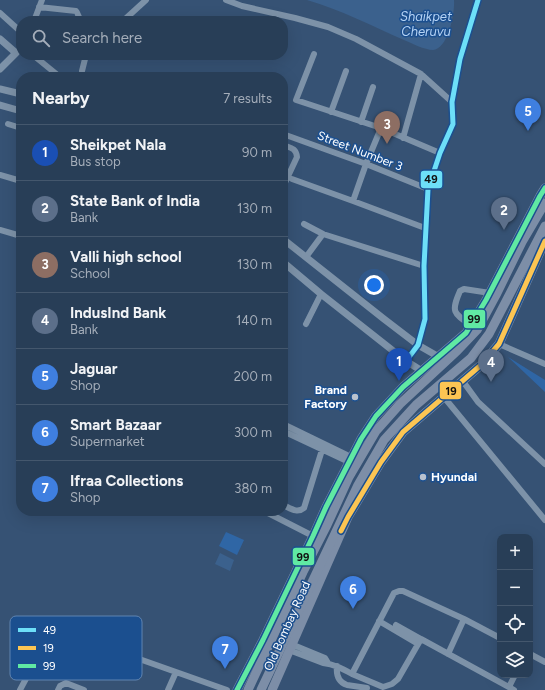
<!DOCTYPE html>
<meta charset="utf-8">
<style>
body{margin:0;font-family:Figtree,sans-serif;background:#344961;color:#f1f3f6}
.controls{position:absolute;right:12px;bottom:12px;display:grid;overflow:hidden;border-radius:8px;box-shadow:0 4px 16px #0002}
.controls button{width:36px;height:36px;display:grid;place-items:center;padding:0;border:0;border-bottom:1px solid #44576d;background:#283e57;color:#f1f3f6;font:20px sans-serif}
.you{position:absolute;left:374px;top:285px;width:14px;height:14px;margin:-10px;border:3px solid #fff;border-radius:50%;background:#1a73e8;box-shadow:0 0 0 6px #1a73e833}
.badge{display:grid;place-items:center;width:26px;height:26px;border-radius:50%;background:#8bbbb9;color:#fff;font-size:13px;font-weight:700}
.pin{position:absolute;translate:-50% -33px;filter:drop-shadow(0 1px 2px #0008)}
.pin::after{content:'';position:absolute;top:21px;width:14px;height:12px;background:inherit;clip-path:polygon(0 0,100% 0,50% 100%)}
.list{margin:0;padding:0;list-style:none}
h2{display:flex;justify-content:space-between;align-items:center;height:52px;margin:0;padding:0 16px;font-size:17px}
h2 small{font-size:13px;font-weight:400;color:#a5aeba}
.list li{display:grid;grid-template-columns:26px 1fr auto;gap:12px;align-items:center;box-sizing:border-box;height:56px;padding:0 16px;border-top:1px solid #44576d}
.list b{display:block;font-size:15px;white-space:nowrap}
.list p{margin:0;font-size:13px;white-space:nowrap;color:#a5aeba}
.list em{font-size:13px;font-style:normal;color:#a5aeba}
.icon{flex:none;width:22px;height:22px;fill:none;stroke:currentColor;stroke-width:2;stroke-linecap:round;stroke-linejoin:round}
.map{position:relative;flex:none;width:545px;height:690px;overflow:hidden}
.search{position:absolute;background:#283e57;box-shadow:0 4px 16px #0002;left:16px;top:16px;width:272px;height:44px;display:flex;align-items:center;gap:10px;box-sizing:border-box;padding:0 14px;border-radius:16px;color:#a5aeba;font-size:15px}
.panel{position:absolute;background:#283e57;box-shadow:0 4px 16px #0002;left:16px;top:72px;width:272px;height:444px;border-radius:16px}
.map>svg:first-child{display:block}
</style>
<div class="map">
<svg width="545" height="690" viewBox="0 0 545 690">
<rect width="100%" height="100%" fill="#365274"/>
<path fill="#2f66a5" d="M508,357L545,380V392Z
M226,532L244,540L237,555L219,546Z"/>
<path fill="#3b618d" d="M307,0H454C455,13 448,49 433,50C425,50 411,43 404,40C372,26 341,10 307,0Z
M220,553L234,560L230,571L215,564Z"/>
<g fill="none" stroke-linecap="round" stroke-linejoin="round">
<path stroke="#7d92a8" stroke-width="6" d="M226,0L242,6L295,18L328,27L356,39L421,74L452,102
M39,7L76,11C79,14 78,19 82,21
M0,13L21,32
M34,21L42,0
M123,21L146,0
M16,53L21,49
M314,54L296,100L381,128L440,153
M33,55L60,77
M82,71L86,55
M331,112L346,71
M361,122L373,87
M8,124L21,128
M283,134L366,164L428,189
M403,138L421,74
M283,145C291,148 296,148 297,157L283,187
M0,175L21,181
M292,179L353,201L425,228
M353,201L366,164L381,128
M304,224L323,234
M0,230L21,236
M306,257L323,234L424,266
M306,324L321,294
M471,325C453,313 451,312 460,291L464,289L490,293
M499,344L545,364
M406,361L418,345L425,319L424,266L428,189L440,153L453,124L452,102L460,59L478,0
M462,380L478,402L545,464
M443,396L545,520
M283,424L351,457
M283,431L349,462
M283,505C290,508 297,514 304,508L322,450
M264,511L313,536
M379,621L418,644
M396,625L421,639
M291,644L325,658L328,663
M111,649L227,690
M289,650L323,663C334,664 343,669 352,674L394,593L399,591H403L464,619L500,638
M448,654L464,619
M530,654L545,662
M337,666C336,675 338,682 347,685L367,688
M352,674L383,687L392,684L398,679L421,639L509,687
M20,690L38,656
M58,690L60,686L66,683L84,690
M168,690L176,672
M514,690L509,687L515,675"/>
<path stroke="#7d92a8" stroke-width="7" d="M0,39L16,53L0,69
M0,89L21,94
M0,105L21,111
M283,239L384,319L418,345L439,357
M283,262L321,294L406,361L422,371"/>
<path stroke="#7d8ea7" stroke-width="9" d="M237,690L263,640L313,536L326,507L361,439L376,416L403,387L466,333L486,300L540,196L545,188
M272,690L348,517L381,462L403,432L481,365L499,344L545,241"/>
<path stroke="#7d8ea7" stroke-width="9" d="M248,690L303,572L327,525L349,477L376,431L400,404L457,351L477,330L497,293L522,242L545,203
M261,690L358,485L384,440L416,405L471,358L489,334L545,226"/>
<g stroke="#1b4f8f" stroke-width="8">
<path id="bus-1" d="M406,361L418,345L425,319L424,266L428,189L440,153L453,124L452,102L460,59L478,0"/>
</g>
<g stroke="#1b4f8f" stroke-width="8">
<path id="bus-2" d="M341,531L348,517L381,462L403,432L481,365L499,344L545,241"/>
</g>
<g stroke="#1b4f8f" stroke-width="8">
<path id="bus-3" d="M237,690L263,640L313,536L326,507L361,439L376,416L403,387L466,333L486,300L540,196L545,188"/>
</g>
<use href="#bus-1" stroke="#6ddff8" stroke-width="5"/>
<use href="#bus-2" stroke="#fcc553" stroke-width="5"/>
<use href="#bus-3" stroke="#60e9a3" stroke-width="5"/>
</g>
<g fill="#b9c2ce" stroke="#1b4f8f" stroke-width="1.5">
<circle cx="355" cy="397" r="4"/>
<circle cx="423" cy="477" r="4"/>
</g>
<g text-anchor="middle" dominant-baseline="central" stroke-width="3" stroke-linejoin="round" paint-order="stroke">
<g font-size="12" fill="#fff" stroke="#1b4f8f">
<text transform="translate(360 151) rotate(21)">Street Number 3</text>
<text transform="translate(287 626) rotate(-66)">Old Bombay Road</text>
</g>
<g font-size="12" font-weight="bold" fill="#fff" stroke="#1b4f8f" text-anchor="end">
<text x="347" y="390">Brand<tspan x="347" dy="14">Factory</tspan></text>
<text x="431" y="477" text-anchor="start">Hyundai</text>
</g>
<g font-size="13" font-style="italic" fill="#b5d3f5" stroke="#1b4f8f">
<text x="426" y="16">Shaikpet<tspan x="426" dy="15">Cheruvu</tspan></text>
</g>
</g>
<rect x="10" y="616" width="132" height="64" rx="6" fill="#1b4f8f" stroke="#5f84b1" stroke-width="1"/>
<rect x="18" y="628" width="18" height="4" fill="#6ddff8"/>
<rect x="18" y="646" width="18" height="4" fill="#fcc553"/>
<rect x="18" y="664" width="18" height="4" fill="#60e9a3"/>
<g font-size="11" fill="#fff">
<text x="43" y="634">49</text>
<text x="43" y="652">19</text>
<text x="43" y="670">99</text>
</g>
<g stroke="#1b4f8f" stroke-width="1.5">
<rect x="420" y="170" width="23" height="19" rx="4" fill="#6ddff8"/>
<rect x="463" y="309" width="23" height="20" rx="4" fill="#60e9a3"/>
<rect x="439" y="381" width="23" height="19" rx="4" fill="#fcc553"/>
<rect x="292" y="547" width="23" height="19" rx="4" fill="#60e9a3"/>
</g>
<g font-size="11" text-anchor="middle" font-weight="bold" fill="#111">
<text x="431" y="183">49</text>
<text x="474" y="323">99</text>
<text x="451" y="395">19</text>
<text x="303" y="561">99</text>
</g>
</svg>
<div class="controls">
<button>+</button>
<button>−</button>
<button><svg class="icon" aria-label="locate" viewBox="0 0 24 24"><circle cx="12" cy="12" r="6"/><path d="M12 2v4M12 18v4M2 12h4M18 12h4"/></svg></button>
<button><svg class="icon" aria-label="layers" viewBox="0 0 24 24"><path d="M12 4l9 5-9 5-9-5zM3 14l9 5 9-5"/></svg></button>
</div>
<div class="you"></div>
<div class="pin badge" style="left:399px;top:381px;background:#1a4fb4">1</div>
<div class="pin badge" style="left:504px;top:230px;background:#5c6f8a">2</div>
<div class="pin badge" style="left:387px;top:144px;background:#8d6e63">3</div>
<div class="pin badge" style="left:491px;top:382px;background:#5c6f8a">4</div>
<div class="pin badge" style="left:528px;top:131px;background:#3f7fe0">5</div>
<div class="pin badge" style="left:353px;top:609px;background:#3f7fe0">6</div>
<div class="pin badge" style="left:225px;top:669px;background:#3f7fe0">7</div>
<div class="search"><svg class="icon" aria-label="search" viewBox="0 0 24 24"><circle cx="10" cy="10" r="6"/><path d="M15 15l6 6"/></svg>Search here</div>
<section class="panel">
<h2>Nearby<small>7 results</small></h2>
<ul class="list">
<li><span class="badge" style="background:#1a4fb4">1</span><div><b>Sheikpet Nala</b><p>Bus stop</p></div><em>90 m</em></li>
<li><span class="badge" style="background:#5c6f8a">2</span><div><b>State Bank of India</b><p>Bank</p></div><em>130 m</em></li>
<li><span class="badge" style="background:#8d6e63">3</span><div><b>Valli high school</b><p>School</p></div><em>130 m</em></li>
<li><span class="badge" style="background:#5c6f8a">4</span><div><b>IndusInd Bank</b><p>Bank</p></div><em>140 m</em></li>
<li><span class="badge" style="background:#3f7fe0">5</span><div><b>Jaguar</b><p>Shop</p></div><em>200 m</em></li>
<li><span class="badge" style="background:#3f7fe0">6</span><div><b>Smart Bazaar</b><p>Supermarket</p></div><em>300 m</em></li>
<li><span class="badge" style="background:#3f7fe0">7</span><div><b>Ifraa Collections</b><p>Shop</p></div><em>380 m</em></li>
</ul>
</section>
</div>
